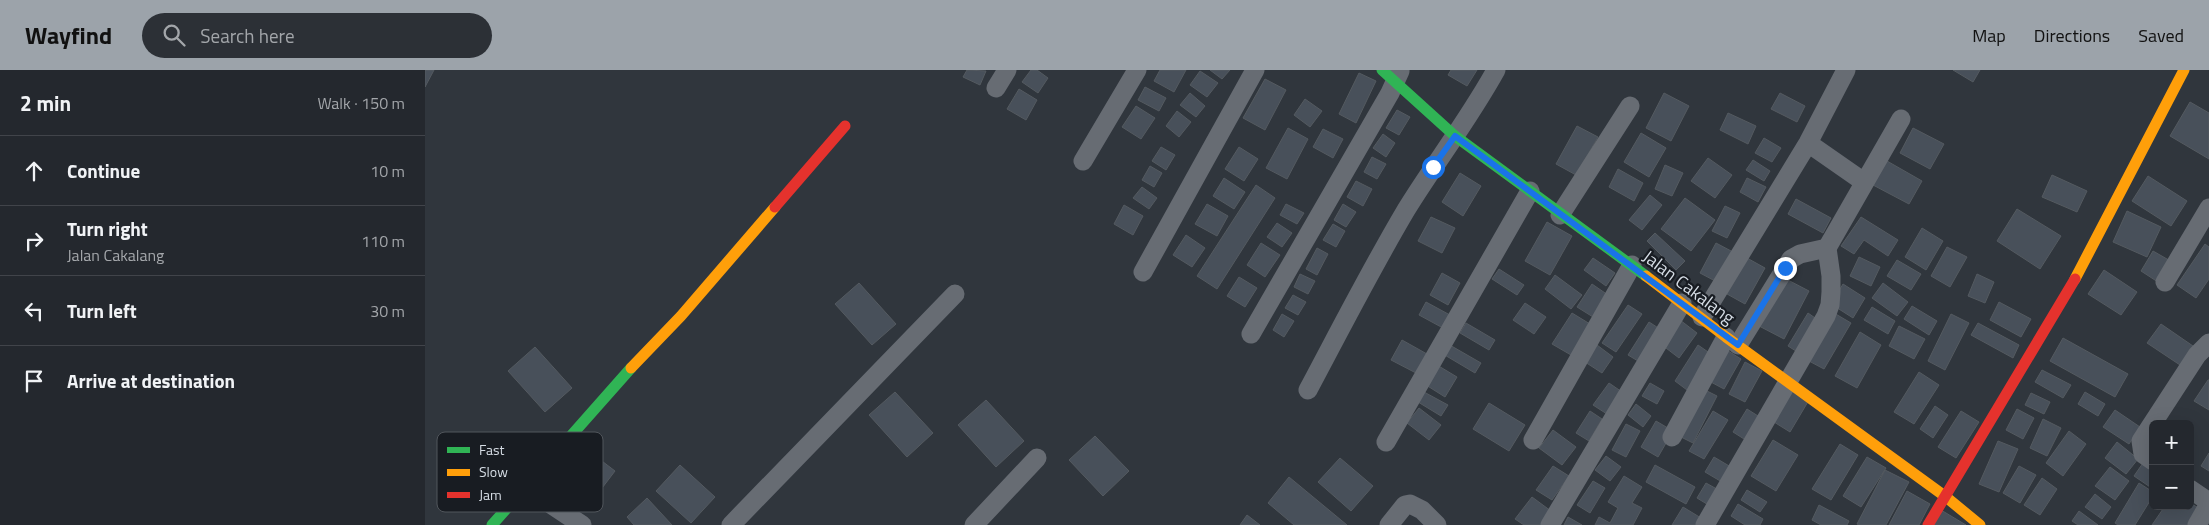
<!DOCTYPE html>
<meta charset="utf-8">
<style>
body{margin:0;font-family:"Titillium Web",sans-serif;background:#2c3036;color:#f1f3f6}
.controls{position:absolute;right:15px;bottom:15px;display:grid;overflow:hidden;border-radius:8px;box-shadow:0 5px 20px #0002}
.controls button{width:45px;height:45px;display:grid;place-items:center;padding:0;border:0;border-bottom:1px solid #41444a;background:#24282e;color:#f1f3f6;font:25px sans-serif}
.stop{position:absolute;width:15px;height:15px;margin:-11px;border:4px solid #1a73e8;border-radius:50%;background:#fff}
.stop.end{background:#1a73e8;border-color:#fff;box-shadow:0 1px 5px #0008}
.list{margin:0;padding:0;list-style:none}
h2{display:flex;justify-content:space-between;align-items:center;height:65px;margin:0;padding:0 20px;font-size:21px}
h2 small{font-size:16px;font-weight:400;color:#a3a6aa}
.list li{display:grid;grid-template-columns:32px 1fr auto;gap:15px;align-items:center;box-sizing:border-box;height:70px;padding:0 20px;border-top:1px solid #41444a}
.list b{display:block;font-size:19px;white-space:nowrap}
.list p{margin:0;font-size:16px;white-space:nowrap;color:#a3a6aa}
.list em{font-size:16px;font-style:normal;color:#a3a6aa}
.icon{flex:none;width:28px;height:28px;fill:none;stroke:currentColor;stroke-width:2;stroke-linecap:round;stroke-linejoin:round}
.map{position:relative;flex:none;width:1784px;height:455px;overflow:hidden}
header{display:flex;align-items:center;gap:30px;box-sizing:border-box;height:70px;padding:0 25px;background:#9ca3aa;color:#111}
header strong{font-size:24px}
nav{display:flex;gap:28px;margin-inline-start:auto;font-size:18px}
.search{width:350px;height:45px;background:#2c3036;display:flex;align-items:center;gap:12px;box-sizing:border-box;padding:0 18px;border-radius:28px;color:#a3a6aa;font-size:19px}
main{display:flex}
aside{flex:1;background:#24282e}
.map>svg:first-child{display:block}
</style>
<header>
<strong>Wayfind</strong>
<div class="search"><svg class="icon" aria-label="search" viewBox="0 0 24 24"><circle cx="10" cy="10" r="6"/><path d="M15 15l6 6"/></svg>Search here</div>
<nav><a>Map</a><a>Directions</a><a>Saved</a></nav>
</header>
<main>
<aside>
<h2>2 min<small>Walk · 150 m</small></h2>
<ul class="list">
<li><svg class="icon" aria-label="ahead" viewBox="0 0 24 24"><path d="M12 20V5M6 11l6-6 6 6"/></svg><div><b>Continue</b></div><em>10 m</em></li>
<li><svg class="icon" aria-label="right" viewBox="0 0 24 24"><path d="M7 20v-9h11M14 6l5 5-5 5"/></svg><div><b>Turn right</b><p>Jalan Cakalang</p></div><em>110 m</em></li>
<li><svg class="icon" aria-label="left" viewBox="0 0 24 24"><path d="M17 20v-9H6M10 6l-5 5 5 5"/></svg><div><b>Turn left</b></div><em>30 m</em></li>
<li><svg class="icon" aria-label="arrive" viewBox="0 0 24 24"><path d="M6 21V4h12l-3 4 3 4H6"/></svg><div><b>Arrive at destination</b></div></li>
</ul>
</aside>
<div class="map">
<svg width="1784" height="455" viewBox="0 0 1784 455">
<rect width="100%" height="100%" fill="#30363d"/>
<path fill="#48505a" stroke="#545a60" d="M0,0H9L0,17Z
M542,0L561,1L555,15L538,7Z
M606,0H612L623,8L613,23L597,12Z
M735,0H761L749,22L729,11Z
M785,0H805L797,9Z
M1026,0H1052L1042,16L1023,5Z
M1528,0H1555L1548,12Z
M775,1L793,13L782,27L765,15Z
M934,3L951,11L931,53L914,44Z
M840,9L861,20L840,60L818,48Z
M720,17L741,28L734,41L713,30Z
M594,19L612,30L601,50L582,39Z
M765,23L780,36L771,47L755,35Z
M1239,23L1264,36L1246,71L1221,58Z
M1355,23L1380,36L1372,52L1346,39Z
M880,29L897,41L885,57L869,45Z
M1765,32L1784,43V89L1745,66Z
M711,36L730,48L716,69L697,57Z
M972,40L985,47L974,65L961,58Z
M752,41L766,52L754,67L741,56Z
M1303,43L1331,56L1323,74L1295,60Z
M1152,56L1173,67L1151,105L1131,94Z
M863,58L883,69L862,109L841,98Z
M1488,58L1519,74L1505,99L1475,83Z
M898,59L918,69L908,88L888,77Z
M1216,63L1241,78L1224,107L1199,92Z
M958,64L970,73L961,87L948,78Z
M1339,68L1356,78L1347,92L1330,83Z
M736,77L750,85L741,100L727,91Z
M814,77L833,89L819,111L800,99Z
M947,87L961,94L952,109L939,102Z
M1283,88L1307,105L1290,128L1266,111Z
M1328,90L1345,101L1339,111L1321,100Z
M1462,91L1497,111L1484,134L1448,115Z
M1240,95L1258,103L1247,126L1230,119Z
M725,96L737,103L729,117L717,110Z
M1193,99L1218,113L1209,131L1184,117Z
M1035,103L1056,116L1038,146L1017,132Z
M1627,105L1662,121L1652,142L1617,127Z
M1723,106L1762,131L1746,156L1707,131Z
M799,108L820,122L809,139L788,126Z
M1322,108L1341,117L1333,132L1315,122Z
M931,111L947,119L938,136L922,127Z
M831,115L850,128L792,219L772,206Z
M717,117L732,128L724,139L708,128Z
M1225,125L1237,135L1217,160L1204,150Z
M1260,128L1290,150L1266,181L1236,159Z
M1371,129L1406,148L1398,163L1363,144Z
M782,134L803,146L792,166L770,154Z
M861,134L879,143L872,154L855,145Z
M918,134L931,142L921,157L909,150Z
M699,135L718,146L708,165L689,154Z
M1300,136L1315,143L1302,168L1287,161Z
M1592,139L1636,166L1615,199L1572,171Z
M1702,141L1736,157L1722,187L1688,172Z
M1006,147L1030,158L1017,183L993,171Z
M1436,147L1473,170L1463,186L1439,170L1429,184L1416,176Z
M1122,152L1147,166L1125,205L1100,191Z
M852,153L867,163L857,177L842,167Z
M908,154L920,161L911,177L898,170Z
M1497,158L1518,171L1501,200L1480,187Z
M1230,163L1260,191L1251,200L1222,171Z
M761,165L780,178L767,197L748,185Z
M836,173L855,185L840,207L822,195Z
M1291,173L1308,182L1292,212L1275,203Z
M1780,174L1784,177V209L1771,228L1752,215Z
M1522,177L1542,187L1525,217L1506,206Z
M892,178L903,184L892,205L881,199Z
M1728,181L1749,193L1736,214L1716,201Z
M1434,187L1455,197L1446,216L1425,206Z
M1168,188L1190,203L1181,216L1159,200Z
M1322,188L1340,198L1320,234L1302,224Z
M1472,190L1496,204L1486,220L1462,206Z
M1074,199L1099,215L1092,225L1067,209Z
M1679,200L1712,222L1696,245L1663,224Z
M1017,203L1035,213L1023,235L1005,225Z
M875,204L890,211L883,224L869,217Z
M1552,204L1569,212L1560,233L1543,226Z
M1130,205L1157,225L1146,239L1120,219Z
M814,207L832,218L820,237L802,226Z
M1359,208L1384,221L1359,269L1334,256Z
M434,213L471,254L447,275L410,234Z
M1458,213L1483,232L1472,246L1447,228Z
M1167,214L1183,225L1168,247L1152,237Z
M1418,214L1440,228L1428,248L1406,234Z
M868,225L881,232L873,245L860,238Z
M1001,232L1025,245L1018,258L994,245Z
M1574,232L1606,249L1596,267L1565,250Z
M1100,233L1121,247L1109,264L1088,250Z
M1203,235L1217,244L1191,282L1177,273Z
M1487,236L1512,251L1504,265L1479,249Z
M1447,237L1470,251L1463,264L1439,250Z
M1147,243L1165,254L1146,285L1127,274Z
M1383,243L1393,250L1374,283L1363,276Z
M1409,243L1426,253L1399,299L1382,290Z
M857,244L869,251L859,267L848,260Z
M1526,244L1544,253L1520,300L1503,291Z
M1255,250L1272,263L1254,288L1237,275Z
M1224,252L1238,261L1218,294L1203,285Z
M1041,253L1070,270L1064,280L1035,263Z
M1553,253L1594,275L1588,288L1546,265Z
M1736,254L1768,276L1755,295L1722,273Z
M1474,256L1500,269L1489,289L1464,276Z
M1435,262L1456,275L1432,318L1410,306Z
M1638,268L1703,304L1690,327L1625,291Z
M977,270L1002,284L991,303L966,290Z
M1023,274L1056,293L1050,303L1018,284Z
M1172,275L1188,287L1177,303L1160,292Z
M1273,275L1286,284L1262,320L1250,311Z
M110,277L147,318L120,342L83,301Z
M1300,279L1316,289L1299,319L1282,310Z
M1320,292L1337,301L1320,332L1304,324Z
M1012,295L1032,307L1020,327L1001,315Z
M1617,300L1646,315L1638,328L1610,312Z
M1494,302L1514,315L1489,354L1469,342Z
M1783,310H1784V340L1769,331Z
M1184,313L1200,324L1185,346L1168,335Z
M1225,313L1239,321L1232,334L1217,326Z
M1278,319L1292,326L1268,373L1254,366Z
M1368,320L1384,330L1365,362L1349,352Z
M470,322L508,363L482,387L444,345Z
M999,322L1023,335L1016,346L993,332Z
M1660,322L1680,334L1673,346L1653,334Z
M1606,323L1625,332L1619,344L1600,335Z
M561,330L599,371L571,397L533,355Z
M1064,333L1100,355L1084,381L1048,359Z
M1211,334L1226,346L1218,357L1203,345Z
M1510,336L1523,345L1508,368L1495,359Z
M994,338L1016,355L1004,370L982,353Z
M1322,339L1341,351L1327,374L1308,362Z
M1592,339L1609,348L1598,369L1581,360Z
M1690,340L1715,357L1704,374L1678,357Z
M1165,341L1177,349L1164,371L1151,363Z
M1288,341L1303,350L1279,389L1264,381Z
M1536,341L1554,352L1531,388L1513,377Z
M1618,349L1636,358L1622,386L1605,378Z
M1231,351L1248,361L1233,387L1216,377Z
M1201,354L1215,361L1201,387L1187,380Z
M1128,360L1151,377L1137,395L1114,378Z
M1644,361L1661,374L1638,406L1621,393Z
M670,366L704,401L678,426L644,390Z
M1348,370L1373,385L1351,421L1326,406Z
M1573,371L1593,379L1574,422L1554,414Z
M1692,372L1713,389L1701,404L1680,388Z
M1415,374L1433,385L1406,430L1387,419Z
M1784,383V401L1776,396Z
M169,385L190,401L168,430L146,414Z
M1181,386L1196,397L1185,411L1170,400Z
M1289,387L1311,400L1302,415L1280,402Z
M1442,387L1461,398L1436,437L1418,426Z
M915,388L948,416L926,441L893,412Z
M1720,390L1728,395V419L1709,406Z
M255,395L290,427L266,453L231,421Z
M1230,395L1270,417L1261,434L1221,412Z
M1128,396L1144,406L1127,430L1111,420Z
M1594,396L1611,405L1595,433L1578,423Z
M1685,397L1704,411L1690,430L1670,416Z
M1460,400L1484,412L1461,455H1434L1432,454Z
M1199,406L1217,417L1207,433L1217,438L1208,455H1170L1174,447L1185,453L1193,438L1183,432Z
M864,407L922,455H869L843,433Z
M1617,408L1632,419L1615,445L1599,435Z
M1168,411L1180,418L1165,443L1152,435Z
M1281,413L1299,423L1290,439L1272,428Z
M1714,413L1728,422V426L1710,455H1693L1690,453Z
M1322,420L1342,432L1335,442L1316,430Z
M1482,421L1505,434L1494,455H1464Z
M1670,424L1686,437L1677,449L1660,437Z
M1107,427L1126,441L1116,455H1099L1090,449Z
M222,428L247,455H209L202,447Z
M1765,433L1777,440L1767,455H1727L1740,436H1765Z
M1313,434L1338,449L1335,455H1320L1306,446Z
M1394,435L1424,451L1422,455H1396L1387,450Z
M1258,437L1281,451L1279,455H1247Z
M1516,440L1541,455H1507Z
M1654,441L1673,455H1653L1647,451Z
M822,445L835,455H815Z
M1143,447L1157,455H1139Z"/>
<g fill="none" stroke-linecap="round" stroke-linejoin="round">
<path stroke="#676c73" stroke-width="19" d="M571,18L582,0
M1383,73L1439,112
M658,91L712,0
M1135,145L1205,36
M718,202L830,0
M1740,212L1784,138
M1277,247L1383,73L1421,0
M826,264L965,23L975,1
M1313,275L1366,189L1375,184L1402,178
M883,320C915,260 946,199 981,140C1010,93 1044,49 1071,0
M1247,367L1301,267
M1108,370L1207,195
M961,372L1105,121
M1728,391L1718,384L1716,371L1772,285L1784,273
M100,417L157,455
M1765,419L1784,432
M306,455L530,224
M549,455L612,388
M964,455L980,435L985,434L997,440L1012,455
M1125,455L1257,233
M1280,455L1401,246L1405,235L1406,222V206L1402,178L1476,49
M1772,455L1784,434"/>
<path stroke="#30b455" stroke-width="11" d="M957,0L1030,66L1221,206
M67,455L206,298"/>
<path stroke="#ff9f0a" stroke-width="11" d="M1221,206L1301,267L1521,427L1555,455
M1650,209L1759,0
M206,298L256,246L350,137"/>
<path stroke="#e5322d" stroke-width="11" d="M350,137L420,56
M1503,455L1650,209"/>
</g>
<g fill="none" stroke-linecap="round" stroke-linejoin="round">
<path stroke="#1a73e8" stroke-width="6" d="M1008,97L1030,66L1313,275L1360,198"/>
</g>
<g text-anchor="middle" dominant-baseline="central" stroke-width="4.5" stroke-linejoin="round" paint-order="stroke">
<g font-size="18" fill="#d6dde5" stroke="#181c22">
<text transform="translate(1264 217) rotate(37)">Jalan Cakalang</text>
</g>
</g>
<rect x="12" y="362" width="166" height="80" rx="8" fill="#181c22" stroke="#51565c" stroke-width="1"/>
<rect x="22" y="377" width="23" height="6" fill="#30b455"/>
<rect x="22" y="399" width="23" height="7" fill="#ff9f0a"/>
<rect x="22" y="422" width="23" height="6" fill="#e5322d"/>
<g font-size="14" fill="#d6dde5">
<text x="54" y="385">Fast</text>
<text x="54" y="407">Slow</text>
<text x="54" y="430">Jam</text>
</g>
</svg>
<div class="controls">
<button>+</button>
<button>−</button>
</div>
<div class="stop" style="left:1008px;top:97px"></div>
<div class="stop end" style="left:1360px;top:198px"></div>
</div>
</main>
